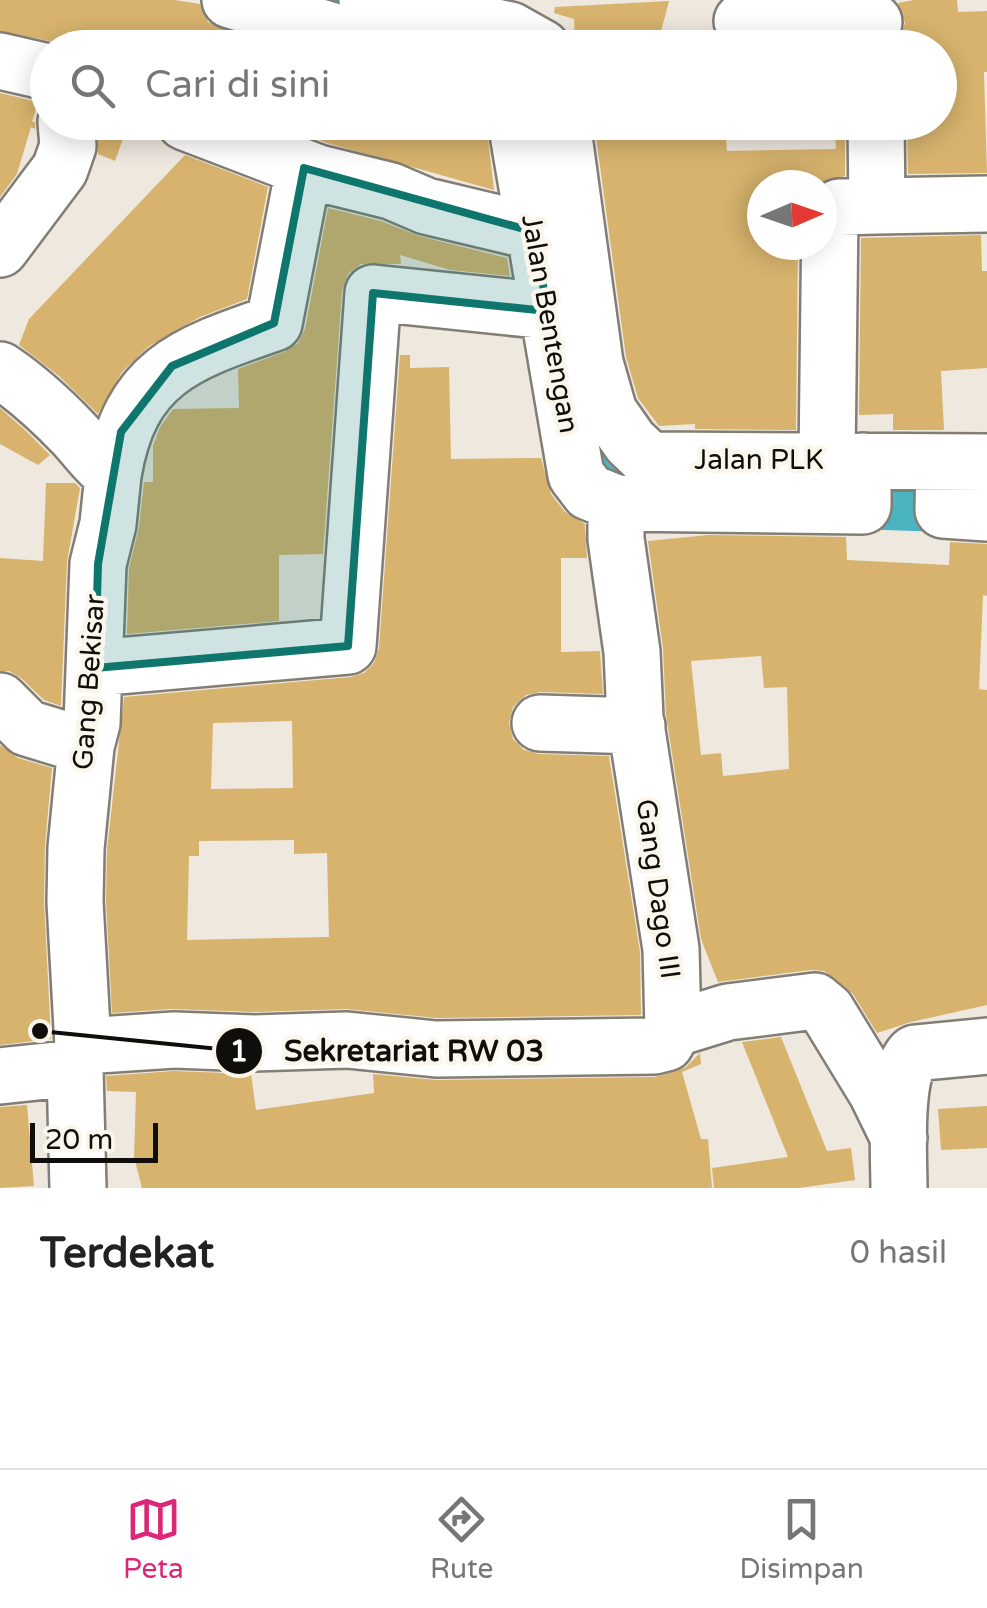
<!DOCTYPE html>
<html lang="id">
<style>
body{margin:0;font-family:"Varela Round",sans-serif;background:#f6f6f6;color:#222}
.compass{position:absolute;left:747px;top:170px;width:90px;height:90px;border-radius:50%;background:#fff;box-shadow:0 5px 25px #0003;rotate:88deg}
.scale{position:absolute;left:30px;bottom:25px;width:128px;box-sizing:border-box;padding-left:10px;border:5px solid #0f0e0a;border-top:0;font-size:28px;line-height:35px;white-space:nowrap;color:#0f0e0a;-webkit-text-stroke:8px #fbf6ec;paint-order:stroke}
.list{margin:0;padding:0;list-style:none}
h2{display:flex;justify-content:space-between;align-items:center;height:130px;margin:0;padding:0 40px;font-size:42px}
h2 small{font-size:32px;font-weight:400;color:#767676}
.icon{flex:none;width:55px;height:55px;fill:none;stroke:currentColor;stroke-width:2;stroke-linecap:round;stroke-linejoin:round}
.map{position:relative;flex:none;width:987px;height:1188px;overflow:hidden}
.search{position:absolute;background:#fff;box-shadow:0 5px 25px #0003;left:30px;right:30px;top:30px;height:110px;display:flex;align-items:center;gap:25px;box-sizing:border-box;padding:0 35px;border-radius:55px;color:#767676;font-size:38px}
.sheet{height:280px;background:#fff}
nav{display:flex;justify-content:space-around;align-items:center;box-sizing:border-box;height:140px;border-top:2px solid #e0e0e0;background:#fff;font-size:28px;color:#767676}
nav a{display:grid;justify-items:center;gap:5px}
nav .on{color:#db2777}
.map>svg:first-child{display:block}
</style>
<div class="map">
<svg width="987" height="1188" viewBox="0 0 987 1188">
<rect width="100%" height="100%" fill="#eee8df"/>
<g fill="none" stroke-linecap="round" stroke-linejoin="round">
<path stroke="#4ab4c1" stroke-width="75" d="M329,0L455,48
M581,348L607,483L987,496"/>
</g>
<path fill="#d7b36d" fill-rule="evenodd" d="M0,0H175L200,4L208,22L238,35L234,48H66L55,42L0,31Z
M914,0H957L958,12L987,11V72H984L987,173L908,174L907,127L940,125V48H891L901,37L905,23L898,3Z
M669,1L658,43L614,30L615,45L575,47L574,19L554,13L555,7Z
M0,93L38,102L32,122H35V129L31,127L17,174L0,197Z
M97,122H129L115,161L98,154Z
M274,122H486L494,190L327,143Z
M594,122H725L727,151L836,149L835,131L845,130V176L814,185H762V245H798L796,430L695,429V424L659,426L638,398L626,357Z
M185,155L268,187L247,299L200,317L149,346L122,372L98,414L59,376L19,345L29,319Z
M328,208L381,221L419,236L507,258L510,276L450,270L400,255L401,264H361L348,274L342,291L323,554L279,555V621L127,634L129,568L139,527L144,482H153V446L160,427L173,409L239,408L238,369L284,352L298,343L305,329Z
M981,235L982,271H987V368L941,371L944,430H893V414L859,415L861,238Z
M400,355H410V368L449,367L451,459L541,458L551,494L565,512L585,524L587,558H561V652L600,651L603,694L541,692L526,695L513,707L509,723L513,739L524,750L539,754L609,756L640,952L641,1015L437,1018L346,1009L254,1012L172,1009L112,1013L106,901L107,850L124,697L351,677L364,673L374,663L379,648ZM292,721L293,788L211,789L213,723ZM294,840V854L327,853L329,937L187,940L189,856H199V841Z
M0,408L26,431L50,455L38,465L0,444Z
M46,483H75L80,488L67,562L61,706L44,700L21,678L9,671H0V558L43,561Z
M708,535L846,537L847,560L949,565L950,542L987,544V596L983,595L979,689L987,690V1005L911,1022L877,1033L853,994L824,971L811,970L718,982L701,939L666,715L663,648L648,541ZM761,656L764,688L787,687L789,769L723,776L721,753L701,755L691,661Z
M0,745L18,758L52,768L45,845L44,901L51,1039L0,1045Z
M781,1037L827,1151L851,1148L855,1180L799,1188H714L712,1168L788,1157L742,1042Z
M700,1053L701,1064L682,1072L701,1139H708L712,1188H142L134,1157L136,1092L107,1091L106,1076L174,1071L251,1074L256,1110L374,1093L373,1074L436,1080L655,1077L685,1068Z
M27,1105L34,1186L0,1188V1107Z
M987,1106V1148L941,1150L938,1109Z"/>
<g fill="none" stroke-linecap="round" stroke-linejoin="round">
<g stroke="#827e75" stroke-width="60">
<path id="minor" d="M230,0L389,48
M367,0L510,30L542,48
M742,21L874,22
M0,61L48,72
M185,122L318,173L391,191L426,206L535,232
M516,122L576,475L589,492L616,503L863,506V461
M562,122L595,363L609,412L630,442L649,460L987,462
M876,122L877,206L987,204
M0,249L60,169L68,146L66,122
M0,370C27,388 51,410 74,434C88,449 97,463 113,475L108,524L98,564L92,723L86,746L76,848L75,902L83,1046
M827,460L830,212L839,207L877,206
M944,462L943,510L987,513
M113,475C130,372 184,354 274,323L304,168
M616,503V539L632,652L635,718L671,949L673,1029L728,1012L815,1001L827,1011L877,1093L899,1138
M95,668L348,646L373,293L547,311
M0,701L27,728L86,746
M540,723L637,726
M75,1068L83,1046L174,1040L254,1043L347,1040L436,1049L654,1046L666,1043L673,1029
M0,1076L75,1068L78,1188
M899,1188C899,1160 893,1069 915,1053L987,1046"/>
</g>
<use href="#minor" stroke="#fff" stroke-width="55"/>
</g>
<path fill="#0f766e" fill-opacity="0.2" stroke="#0f766e" stroke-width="8" stroke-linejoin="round" d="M304,168L535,232L547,311L373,293L348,646L95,668L98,564L121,432L172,366L274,323Z"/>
<g text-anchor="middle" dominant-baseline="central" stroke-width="9" stroke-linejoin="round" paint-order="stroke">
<g font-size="28" fill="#0f0e0a" stroke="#fbf6ec">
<text transform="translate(550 324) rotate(80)">Jalan Bentengan</text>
<text x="759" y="460">Jalan PLK</text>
<text transform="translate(89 682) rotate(-86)">Gang Bekisar</text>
<text transform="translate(658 889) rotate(82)">Gang Dago III</text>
</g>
</g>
<path fill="none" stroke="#0f0e0a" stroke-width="4" d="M40 1031L239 1051"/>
<g fill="#0f0e0a" stroke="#fbf6ec" stroke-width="4">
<circle cx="40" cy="1031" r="10"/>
<circle cx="239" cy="1051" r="25"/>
</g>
<g font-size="30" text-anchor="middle" font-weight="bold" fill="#fff">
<text x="239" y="1061">1</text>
</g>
<g font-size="30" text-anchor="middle" font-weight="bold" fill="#0f0e0a" stroke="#fbf6ec" stroke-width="9" stroke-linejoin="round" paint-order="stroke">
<text x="414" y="1061">Sekretariat RW 03</text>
</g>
</svg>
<svg class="compass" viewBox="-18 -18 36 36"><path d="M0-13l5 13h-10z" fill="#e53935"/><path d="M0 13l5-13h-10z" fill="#767676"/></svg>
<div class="scale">20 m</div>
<div class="search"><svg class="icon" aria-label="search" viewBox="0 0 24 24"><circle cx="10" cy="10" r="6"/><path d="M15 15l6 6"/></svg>Cari di sini</div>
</div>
<section class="sheet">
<h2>Terdekat<small>0 hasil</small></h2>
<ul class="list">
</ul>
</section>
<nav>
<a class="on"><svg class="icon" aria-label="map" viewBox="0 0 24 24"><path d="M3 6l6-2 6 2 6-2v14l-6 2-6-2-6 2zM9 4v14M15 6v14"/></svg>Peta</a>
<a><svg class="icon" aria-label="directions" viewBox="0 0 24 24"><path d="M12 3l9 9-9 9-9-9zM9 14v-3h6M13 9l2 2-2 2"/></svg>Rute</a>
<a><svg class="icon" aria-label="saved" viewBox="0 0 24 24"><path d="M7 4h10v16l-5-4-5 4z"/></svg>Disimpan</a>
</nav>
